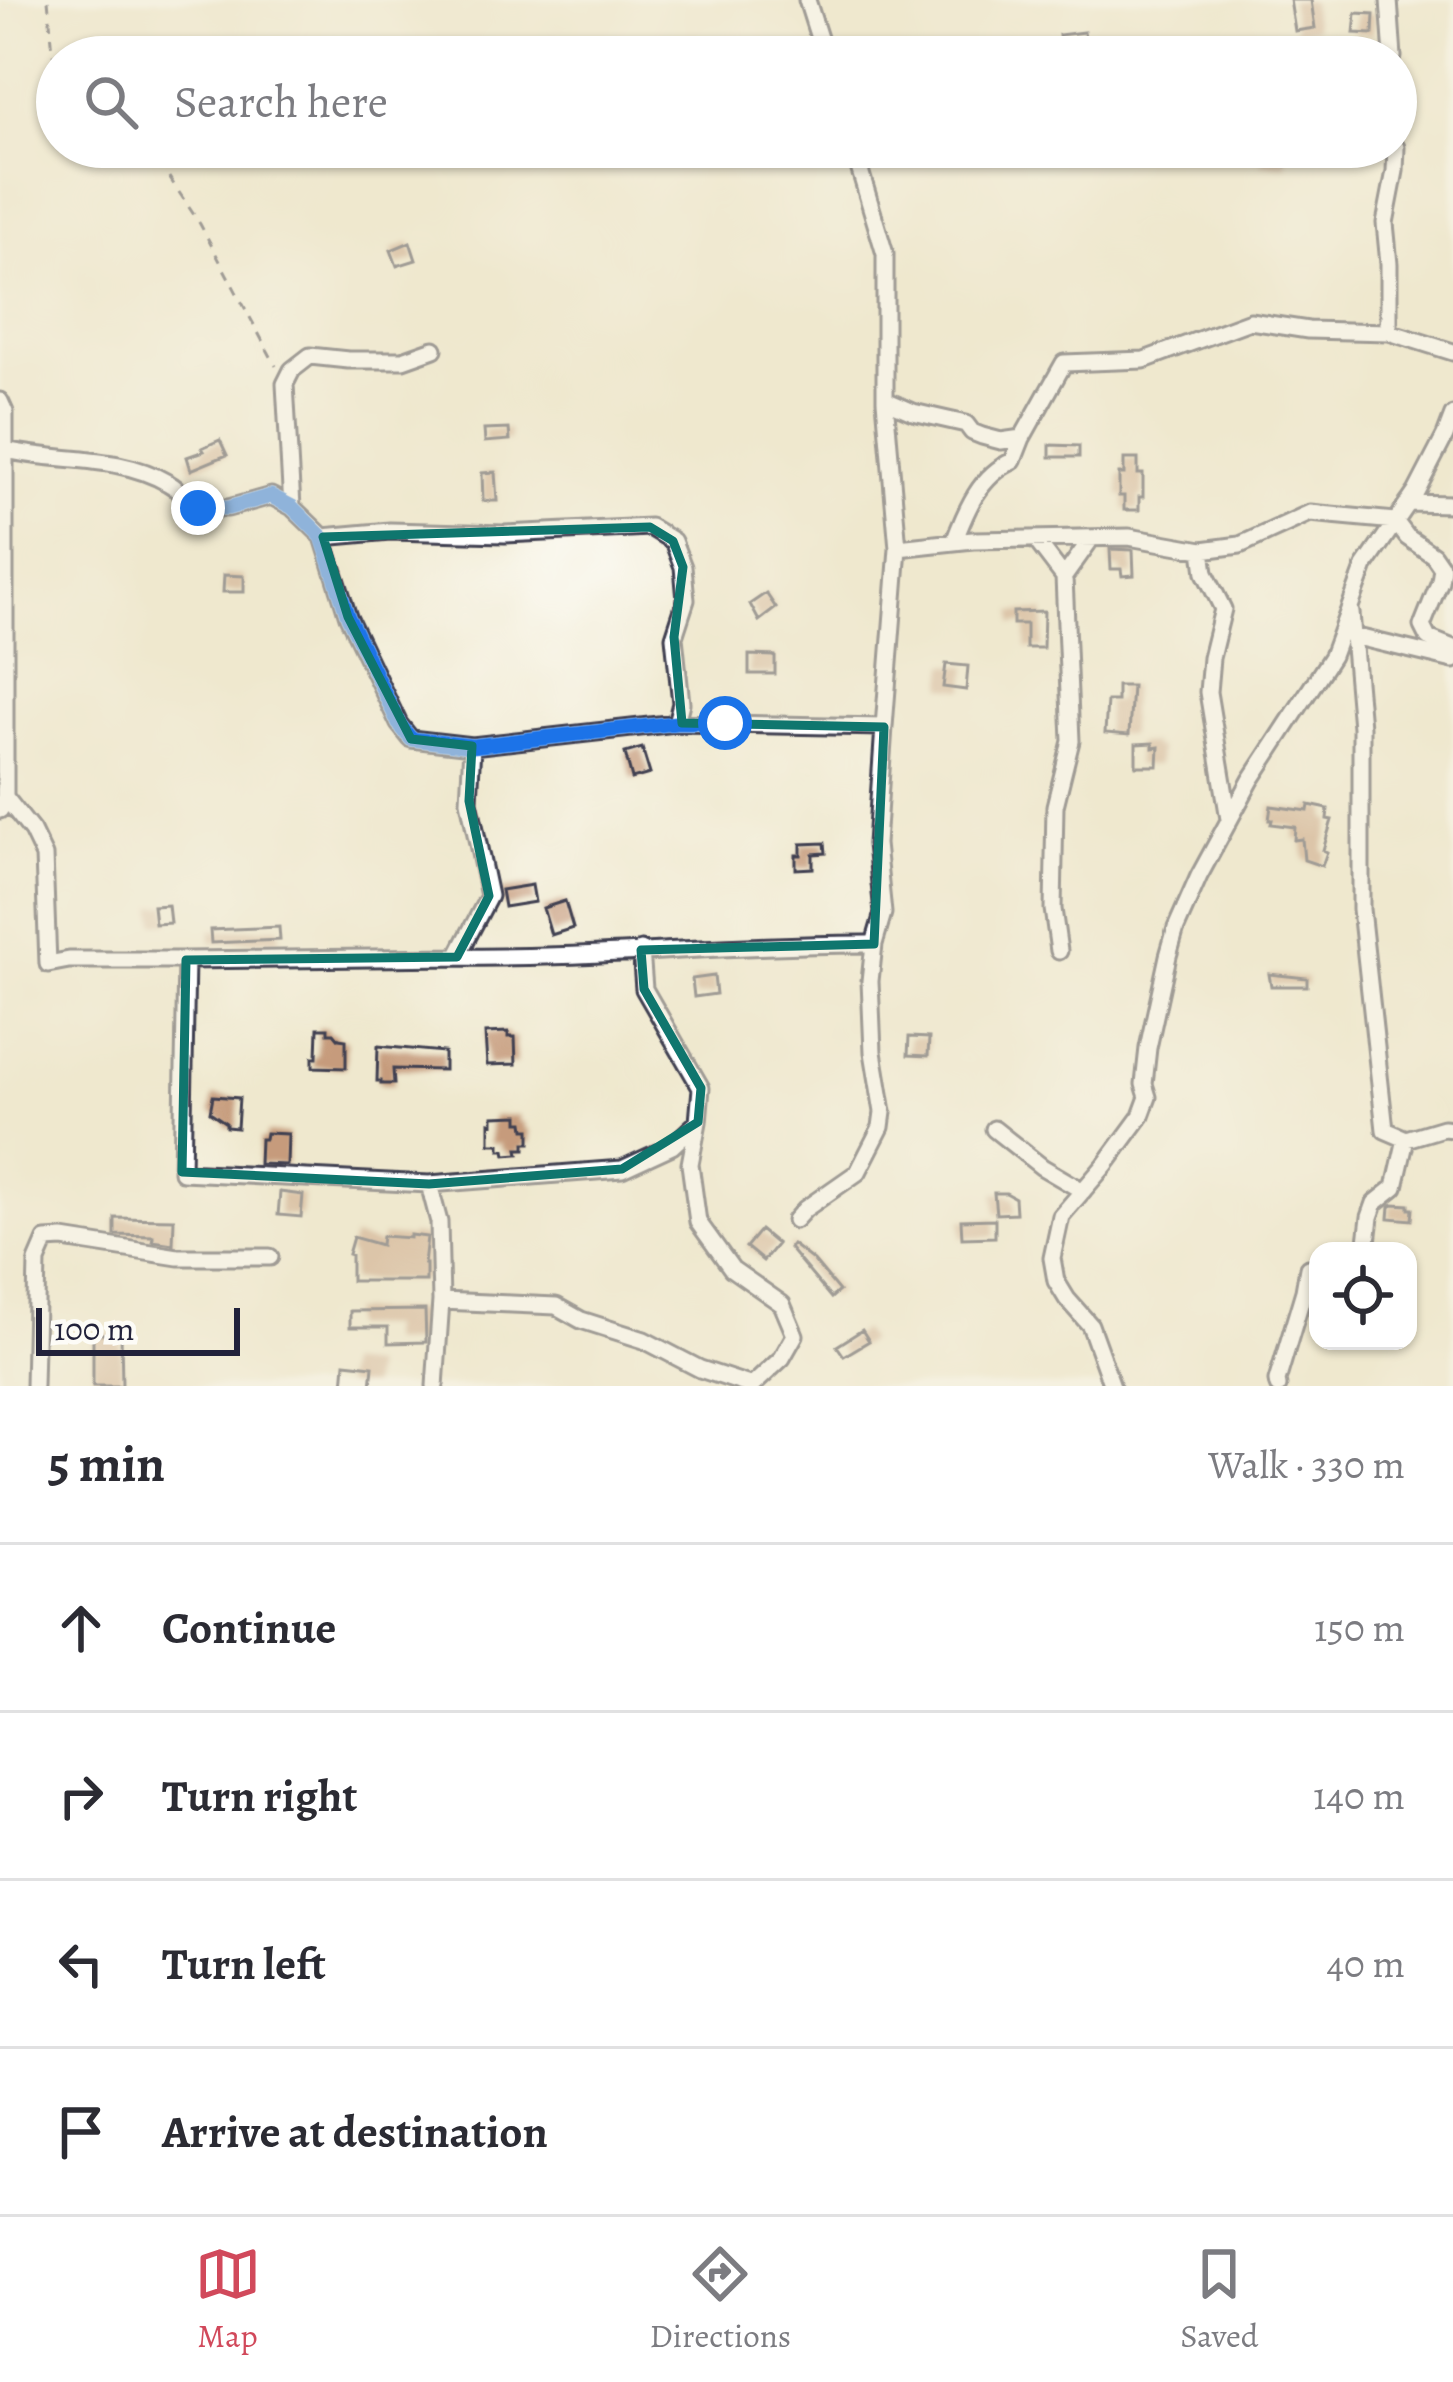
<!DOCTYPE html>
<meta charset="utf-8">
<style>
body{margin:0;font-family:Alegreya,serif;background:#f2f2f3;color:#2b2b33}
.controls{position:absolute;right:36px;bottom:36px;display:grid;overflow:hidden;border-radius:24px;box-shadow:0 3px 9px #0004}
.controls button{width:108px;height:108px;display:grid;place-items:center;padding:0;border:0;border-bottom:3px solid #e1e1e2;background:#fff;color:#2b2b33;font:60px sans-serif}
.scale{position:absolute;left:36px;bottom:30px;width:204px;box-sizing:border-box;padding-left:12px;border:6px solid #22223b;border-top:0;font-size:33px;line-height:42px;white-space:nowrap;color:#22223b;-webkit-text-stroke:9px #fdfcf7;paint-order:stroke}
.stop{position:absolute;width:36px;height:36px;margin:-27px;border:9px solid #1a73e8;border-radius:50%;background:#fff}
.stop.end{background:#1a73e8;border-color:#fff;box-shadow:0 3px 12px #0008}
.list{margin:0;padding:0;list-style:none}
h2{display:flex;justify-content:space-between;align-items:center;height:156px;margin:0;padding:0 48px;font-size:51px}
h2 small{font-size:39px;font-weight:400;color:#7c7c81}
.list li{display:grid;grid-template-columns:78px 1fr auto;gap:36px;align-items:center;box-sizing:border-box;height:168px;padding:0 48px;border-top:3px solid #e1e1e2}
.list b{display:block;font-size:45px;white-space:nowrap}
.list em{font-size:39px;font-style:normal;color:#7c7c81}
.icon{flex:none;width:66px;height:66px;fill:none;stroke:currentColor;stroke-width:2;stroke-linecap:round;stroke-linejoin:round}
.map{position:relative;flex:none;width:1453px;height:1386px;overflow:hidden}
.search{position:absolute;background:#fff;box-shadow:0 3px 9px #0004;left:36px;right:36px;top:36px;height:132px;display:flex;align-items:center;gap:30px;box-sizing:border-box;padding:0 42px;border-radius:66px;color:#7c7c81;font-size:45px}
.sheet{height:828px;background:#fff}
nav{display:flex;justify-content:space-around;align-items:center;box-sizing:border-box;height:168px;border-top:3px solid #e1e1e2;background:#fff;font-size:33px;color:#7c7c81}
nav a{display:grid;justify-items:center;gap:6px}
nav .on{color:#d1495b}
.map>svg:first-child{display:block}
</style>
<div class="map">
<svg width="1453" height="1386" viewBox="0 0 1453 1386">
<rect width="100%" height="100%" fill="#fdfcf7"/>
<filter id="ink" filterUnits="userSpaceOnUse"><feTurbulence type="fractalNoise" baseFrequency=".00833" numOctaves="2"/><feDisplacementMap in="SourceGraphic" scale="24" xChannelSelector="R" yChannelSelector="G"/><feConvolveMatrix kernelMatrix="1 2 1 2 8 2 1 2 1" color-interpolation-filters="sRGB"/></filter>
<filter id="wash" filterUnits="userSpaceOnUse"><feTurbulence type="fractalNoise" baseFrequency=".004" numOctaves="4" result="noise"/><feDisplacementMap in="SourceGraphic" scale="48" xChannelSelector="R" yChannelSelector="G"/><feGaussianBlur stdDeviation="2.7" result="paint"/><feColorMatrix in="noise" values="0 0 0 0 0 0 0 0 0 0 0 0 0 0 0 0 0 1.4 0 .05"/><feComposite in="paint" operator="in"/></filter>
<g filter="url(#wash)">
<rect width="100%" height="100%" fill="#efe8ce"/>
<g id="blocks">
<path fill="#c69b7b" d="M1290,0H1311L1315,28L1295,31Z
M1356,13L1374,14L1373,34L1354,33Z
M1084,32L1086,44L1061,47L1059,35Z
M1345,46L1346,57H1304V48Z
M1262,147H1288L1286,166L1261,164Z
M410,242L416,260L397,266L391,250Z
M509,429L510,440L485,442L484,430Z
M220,440L227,455L191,470L187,457L204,451L202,448Z
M1050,445L1079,446V457H1050Z
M1124,459H1138V474H1143V497H1139V510H1124V496H1119V474H1124Z
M495,472L497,501H483L482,473Z
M1110,549L1133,550L1134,575L1122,576L1121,569H1111Z
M224,575L244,576V592H223Z
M766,593L776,608L759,621L750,604Z
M1044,611L1043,648H1026V624H1013V612Z
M749,655L775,656V674H749Z
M946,664L968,666L966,690L943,687Z
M1117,686H1132L1129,735L1105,733L1107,701H1117Z
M1153,743V748L1159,747L1158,766H1136V744Z
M642,748L650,774L632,779L625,753Z
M1309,805L1328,809L1327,819L1332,820L1323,850L1327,852L1322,866L1304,860L1302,839L1294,840L1295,827L1271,824L1272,820H1269L1271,806L1308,811Z
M825,843L826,853L813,854V868L796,869V855H801V844Z
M532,885L535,902L504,907L501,890Z
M565,901L573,928L551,935L543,908Z
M168,905L170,923L155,924L153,906Z
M279,927L280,940L211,943L210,930Z
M1269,974L1307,978V986H1271Z
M714,976L716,994L694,997L692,979Z
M318,1028H328V1033H334L339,1039L346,1040V1068L313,1067V1057H317Z
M508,1032V1037H515L516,1064L487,1065L485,1033Z
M909,1037L929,1038L928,1056L908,1055Z
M378,1046L444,1052V1070L393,1069L394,1084H381V1081H377Z
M213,1096L239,1098L237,1128L226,1127V1123L210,1112Z
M519,1115V1122H524L525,1129H530V1143H525V1149H518L519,1154L506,1155L505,1150H500V1144H490V1122L493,1123V1116Z
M266,1133L288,1134L287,1165L259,1164L260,1139H265Z
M280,1192L303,1195L301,1217L278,1215Z
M994,1193H1006L1015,1198L1016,1213L996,1214Z
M1393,1204L1409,1205V1209H1413L1412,1220L1389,1218L1390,1206Z
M115,1218L174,1219L173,1244L153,1241V1236L115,1235Z
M995,1219V1237L962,1238L961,1220Z
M760,1230L777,1244L763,1261L746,1247Z
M410,1235L427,1237L424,1264H426V1281H351V1255L348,1254L353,1237L381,1245L382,1236L410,1238Z
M792,1244L814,1261L839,1291L831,1298L789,1248Z
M425,1310L426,1342L388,1343V1327H350V1311Z
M862,1330L869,1341L844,1356L837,1346Z
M93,1334H121L122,1386H93Z
M345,1363L373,1366L371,1386H343Z"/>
</g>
</g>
<g filter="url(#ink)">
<use href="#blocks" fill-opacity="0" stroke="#414051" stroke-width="3"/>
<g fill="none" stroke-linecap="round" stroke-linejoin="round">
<g stroke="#414051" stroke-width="21">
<path id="street" d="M807,0L825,57
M1389,0L1393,57
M853,147L885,254V400L898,548
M1389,332V264L1385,223L1395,171L1396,147
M885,400L913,412L966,424L972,432L982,436L1001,441L1022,438L1064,363L1144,360L1250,321L1308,330L1389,332L1453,352
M0,401L5,412V797L0,810
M6,450C60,463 118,454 168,483C179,489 189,500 198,508H228L271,496L292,507L323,537L348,617L399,724L411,739L472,746L676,723L884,727L898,548L973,540L1129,537L1202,550L1240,545L1310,513L1395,521L1407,537L1433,555L1442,568L1440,581L1422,626L1428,638L1453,648
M1408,503L1453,504
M292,507L285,384L292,370L310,356L348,360H403L434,349
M323,537L390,531L505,534L650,527L673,541L683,567L686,600L674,637L681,703L676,723
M1035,539L1064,577L1071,741L1055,806L1053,909L1059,951
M954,542C966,510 980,475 1013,461L1022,438
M1202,550L1205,573L1223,609L1211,658L1208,692L1229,819
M1064,577L1091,539
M1351,613L1361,727V909L1385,1130L1406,1139L1443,1128L1453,1129
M1353,636L1453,660
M472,746L469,801L489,896L457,957C596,959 734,943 874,944L883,913L876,844L884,727
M5,797L32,831L44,856L48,964L69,960H186L182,1172L429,1184L622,1169L672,1146L698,1122L701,1088L644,989L641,950
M186,960L457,957
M698,1122L690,1164L698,1222L732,1269L782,1304L795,1335L782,1358L752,1386
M994,1129L1042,1167L1083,1191
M429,1184L439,1222L441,1301L435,1386
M795,1220L805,1209L858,1172L881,1127L883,1112L873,1052L870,981L874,944
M1366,1251L1370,1217L1375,1203L1395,1187L1406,1139
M441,1301L556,1306L581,1320L644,1340L700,1369L752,1386
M34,1386L37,1261L46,1240L63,1239L178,1257H270
M1112,1386L1090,1325L1067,1299L1056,1281L1052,1258L1061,1216L1105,1165L1141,1116L1148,1097L1144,1084L1148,1048L1168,956L1176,928L1199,876L1251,780L1332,656L1365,566L1416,492L1445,436L1453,415
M1278,1386L1277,1381L1304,1291L1308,1268H1318"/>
</g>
<path stroke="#414051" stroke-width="3" stroke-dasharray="9 9" stroke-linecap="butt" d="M48,0L55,72L57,74
M149,147L200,224L276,366"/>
<use href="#street" stroke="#fff" stroke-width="15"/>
</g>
</g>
<g fill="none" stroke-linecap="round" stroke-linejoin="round" filter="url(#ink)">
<path stroke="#1a73e8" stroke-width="15" d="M198,508H228L271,496L292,507L322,537L348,617L399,724L411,739L472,746L676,723H725"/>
</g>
<path d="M0 0H1453V1386H0ZM650,527L673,541L683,567L674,637L682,723L884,727L874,944L641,950L644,989L701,1088L698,1122L622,1169L429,1184L182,1172L186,960L457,957L489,896L469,801L472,746L411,739L348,617L323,537Z" fill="#efe8ce" fill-opacity=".55" fill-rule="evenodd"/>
<path fill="none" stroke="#0f766e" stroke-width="9" stroke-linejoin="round" d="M650,527L673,541L683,567L674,637L682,723L884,727L874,944L641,950L644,989L701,1088L698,1122L622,1169L429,1184L182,1172L186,960L457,957L489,896L469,801L472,746L411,739L348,617L323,537Z"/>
</svg>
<div class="controls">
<button><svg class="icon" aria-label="locate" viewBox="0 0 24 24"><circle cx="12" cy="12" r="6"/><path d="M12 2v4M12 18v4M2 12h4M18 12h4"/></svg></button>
</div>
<div class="scale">100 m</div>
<div class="stop" style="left:725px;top:723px"></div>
<div class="stop end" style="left:198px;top:508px"></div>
<div class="search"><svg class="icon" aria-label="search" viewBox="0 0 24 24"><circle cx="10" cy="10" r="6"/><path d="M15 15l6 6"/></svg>Search here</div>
</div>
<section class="sheet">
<h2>5 min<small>Walk · 330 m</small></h2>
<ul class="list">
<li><svg class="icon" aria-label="ahead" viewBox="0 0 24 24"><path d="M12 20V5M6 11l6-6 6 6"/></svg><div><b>Continue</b></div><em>150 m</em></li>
<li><svg class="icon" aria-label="right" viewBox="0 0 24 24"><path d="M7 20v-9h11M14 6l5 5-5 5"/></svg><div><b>Turn right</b></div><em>140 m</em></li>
<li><svg class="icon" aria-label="left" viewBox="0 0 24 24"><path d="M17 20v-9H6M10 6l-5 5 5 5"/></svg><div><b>Turn left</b></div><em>40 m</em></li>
<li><svg class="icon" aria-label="arrive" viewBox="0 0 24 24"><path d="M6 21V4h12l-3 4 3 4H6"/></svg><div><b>Arrive at destination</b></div></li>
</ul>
</section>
<nav>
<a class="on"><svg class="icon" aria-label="map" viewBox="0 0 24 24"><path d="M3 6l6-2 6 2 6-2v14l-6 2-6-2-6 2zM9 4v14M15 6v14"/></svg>Map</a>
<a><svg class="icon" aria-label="directions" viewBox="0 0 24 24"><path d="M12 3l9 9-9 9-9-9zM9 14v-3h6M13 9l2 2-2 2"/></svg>Directions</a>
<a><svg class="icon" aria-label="saved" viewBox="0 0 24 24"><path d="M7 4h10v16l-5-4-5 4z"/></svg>Saved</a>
</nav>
